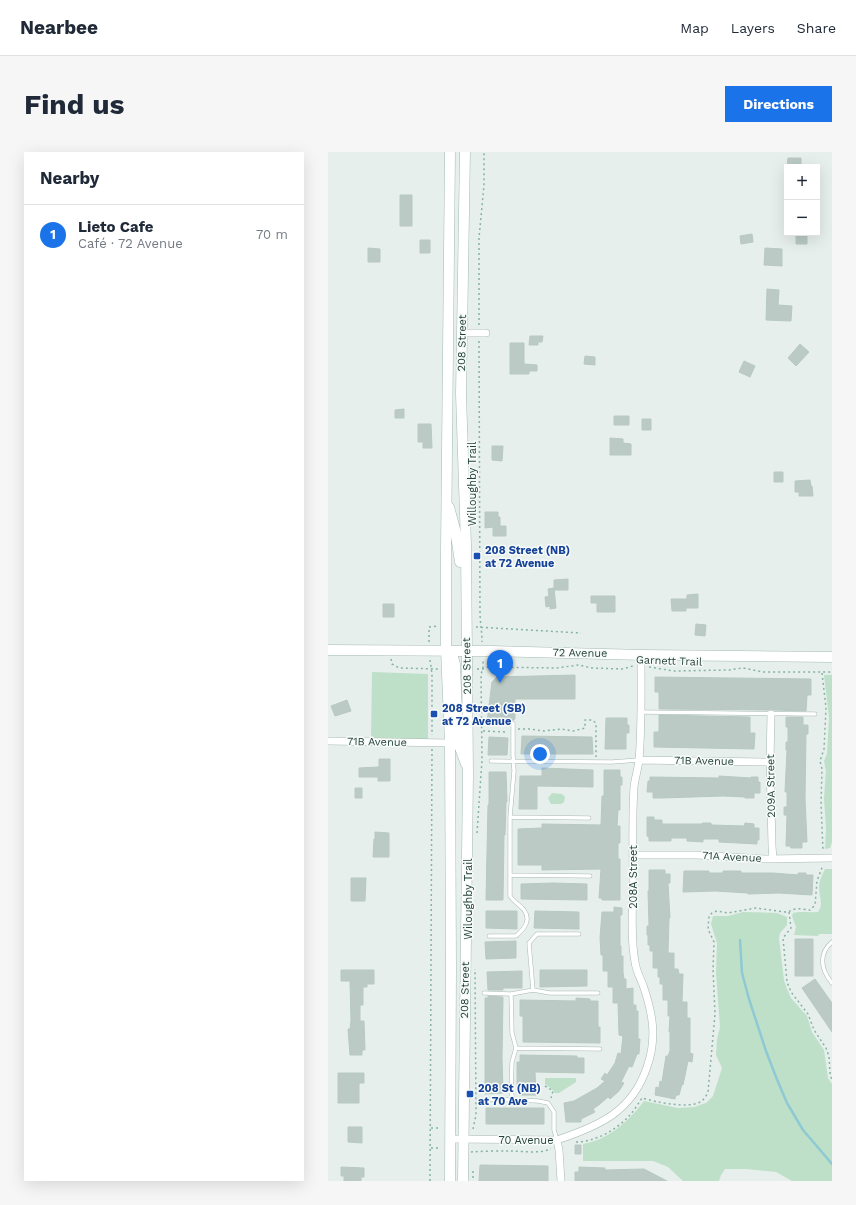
<!DOCTYPE html>
<meta charset="utf-8">
<style>
body{margin:0;font-family:"Work Sans",sans-serif;background:#f6f6f7;color:#1f2937}
.controls{position:absolute;right:12px;top:12px;display:grid;overflow:hidden;border-radius:0px;box-shadow:0 4px 16px #0002}
.controls button{width:36px;height:36px;display:grid;place-items:center;padding:0;border:0;border-bottom:1px solid #e0e1e3;background:#fff;color:#1f2937;font:20px sans-serif}
.you{position:absolute;left:212px;top:602px;width:14px;height:14px;margin:-10px;border:3px solid #fff;border-radius:50%;background:#1a73e8;box-shadow:0 0 0 6px #1a73e833}
.badge{display:grid;place-items:center;width:26px;height:26px;border-radius:50%;background:#1a73e8;color:#fff;font-size:13px;font-weight:700}
.pin{position:absolute;translate:-50% -33px;filter:drop-shadow(0 1px 2px #0008)}
.pin::after{content:'';position:absolute;top:21px;width:14px;height:12px;background:inherit;clip-path:polygon(0 0,100% 0,50% 100%)}
.list{margin:0;padding:0;list-style:none}
h2{display:flex;justify-content:space-between;align-items:center;height:52px;margin:0;padding:0 16px;font-size:17px}
h2 small{font-size:13px;font-weight:400;color:#747a83}
.list li{display:grid;grid-template-columns:26px 1fr auto;gap:12px;align-items:center;box-sizing:border-box;height:60px;padding:0 16px;border-top:1px solid #e0e1e3}
.list b{display:block;font-size:15px;white-space:nowrap}
.list p{margin:0;font-size:13px;white-space:nowrap;color:#747a83}
.list em{font-size:13px;font-style:normal;color:#747a83}
.map{position:relative;flex:none;width:504px;height:1029px;overflow:hidden;border-radius:0px}
header{display:flex;align-items:center;gap:24px;box-sizing:border-box;height:56px;padding:0 20px;background:#fff;border-bottom:1px solid #e0e1e3}
header strong{font-size:19px}
nav{display:flex;gap:22px;margin-inline-start:auto;font-size:14px}
.intro{display:flex;align-items:center;justify-content:space-between;box-sizing:border-box;height:96px;padding:0 24px}
h1{margin:0;font-size:28px}
.button{padding:10px 18px;border-radius:0px;background:#1a73e8;color:#fff;font-size:14px;font-weight:700}
main{display:flex;gap:24px;padding:0 24px}
aside{flex:1;background:#fff;border-radius:0px;box-shadow:0 4px 16px #0002}
.map>svg:first-child{display:block}
</style>
<header>
<strong>Nearbee</strong>
<nav><a>Map</a><a>Layers</a><a>Share</a></nav>
</header>
<div class="intro"><h1>Find us</h1><a class="button">Directions</a></div>
<main>
<aside>
<h2>Nearby<small></small></h2>
<ul class="list">
<li><span class="badge">1</span><div><b>Lieto Cafe</b><p>Café · 72 Avenue</p></div><em>70 m</em></li>
</ul>
</aside>
<div class="map">
<svg width="504" height="1029" viewBox="0 0 504 1029">
<rect width="100%" height="100%" fill="#e6efeb"/>
<path fill="#bfe0c8" d="M44,520L100,522V587H43Z
M496,523H504V690L502,696L497,697L498,677L496,646L498,619L496,609L499,602L501,565Z
M224,641L234,642L237,645L236,650L233,652H223L220,646Z
M497,717H504V782H491L490,784L466,783L468,775L464,764L465,761C473,759 482,761 490,760C496,752 491,745 491,735C491,729 494,723 497,717Z
M415,760L449,761L459,765V773L452,781L451,786L456,828L459,837L463,846L479,864L484,880L496,898L500,926L504,932V1029H464L448,1020L418,1017H397L393,1023L391,1029H355L340,1015L325,1009H255V992C280,988 301,969 316,949L350,956L366,955L378,951L385,944L394,916L388,903L389,887L392,875L388,821L389,791L383,772L385,764H400Z
M217,926H248V930L231,941H226V939L217,932Z"/>
<g fill="none" stroke-linecap="round" stroke-linejoin="round">
<path stroke="#8ec9d4" stroke-width="2.5" d="M412,788L414,821L421,847L438,899L448,925L459,951L475,978L504,1012"/>
</g>
<path fill="#bbcac4" stroke="#b8c9c2" d="M460,6H473V15H459Z
M72,43H84V74H72Z
M468,81H479V92H468Z
M424,82L425,90L413,92L412,84Z
M92,88H102V101H92Z
M40,96L52,97V110H40Z
M437,96L454,97V114L436,113Z
M439,137L451,138L450,153L464,154L463,169L438,168Z
M202,184H215L214,190H210V193H201Z
M182,191H196V212L209,213V219H201V222H182Z
M472,192L481,200L468,214L460,206Z
M257,204L267,205V213L256,212Z
M416,209L427,214L422,225L411,220Z
M76,257V266H67V258Z
M286,264H301V273H286Z
M314,267H323V278H314Z
M90,272H103L104,296H95V290H90Z
M282,286L295,287V291L303,292V303H282Z
M164,294H175L174,309L164,308Z
M446,320H455V330H446Z
M482,328L483,334H484L485,344H471V340H467V329Z
M157,360H170V365H172V374H178V384H165V375L157,376Z
M240,427V438H226V428Z
M226,436L228,456L222,457V454L218,455L217,445L221,444L220,437Z
M370,442V456H358V459H344L343,447H359V443Z
M263,444H287V460H269V451H263Z
M55,452H66V465H55Z
M368,472L378,473L377,484L367,483Z
M247,523V547H187V567L182,570H159L164,530L169,525Z
M327,525L483,527V543H479L478,559L446,558L443,557L440,558L331,557V540H327Z
M19,548L23,559L7,564L3,554Z
M331,563L422,565V581H427L426,597L326,595V580H331Z
M458,565H475V573H480V582H478L477,647L479,690H474V696H463L462,694H458L459,663H456V655H459V640H457L459,598H458V590H460V575H458Z
M278,566H299V573H301V581H298V597H277Z
M194,584L264,585L265,602H193Z
M161,585L180,586L179,603H160Z
M51,607H62V629H50V625H31V616L51,615Z
M214,616L265,618V635L209,634V657H191L192,624H214Z
M276,618H292V625H294V633H292V658H290L289,674H292V691H290V707H292V748H274V746H271L273,717L214,718V713H190V677L214,676V672L273,673L274,644H276Z
M161,620H178L179,650H178L177,683H176L175,748H158L160,653H161Z
M391,624L423,626V625H430V630H432V641H426V646H417V645L395,644L334,646H325V640H319L320,629H322V625L391,626Z
M27,636H34V646H27Z
M319,665H326V668H334V672H374V671H383V673L416,674L417,671L426,672V676H431V688H429V692L391,690V687H375V690L359,689V686H343V689H321V685L319,684Z
M47,680L61,681V705H45L46,687H47Z
M321,718H337V722H342V731H340L342,766H341L340,801H346V817H350L351,822H355L354,850H359V866H362V901L365,902L364,910L360,909L355,933L354,932L351,943H348L347,947L327,943L328,935L331,936L332,929L334,930L338,904H340L342,899V880H341L342,864H340V848H335V832H332V825H330V816H325V799H322V793H320V783H319V774H321L320,739H321Z
M356,719H381V721H395V719H413V721H445L470,723V721H478V723H485L484,743L451,741L420,742V741L387,739L355,740Z
M23,726H38L37,749H23Z
M225,731L259,732V748L193,747V732Z
M286,755L294,756V763H292V794H293V804H295V820L296,827H298V837L305,836V853H308V859H310V887H312L311,902H309L304,915L301,914L293,930L296,931L291,939L282,947L280,945L272,952L265,957L267,960L253,967V970H238L236,951L246,949L269,936L277,929L273,927L277,921L279,923L287,911L290,901L293,902L295,884L291,883L290,851H285V835H280V819H275V803H273L272,786L274,760H286Z
M158,759H189V777L158,776Z
M207,759L251,760V777L206,776Z
M467,787H485V824H467Z
M188,789V806L158,807L157,790Z
M13,818H46V832H39V835H35V853H32V869H36L37,898H34V903H22L20,877H22L23,869L22,829H13Z
M212,818H259V834L212,835Z
M194,819V836H175V838H160L159,820Z
M487,827L504,851V880L474,836Z
M160,844L175,845L174,906L175,941L157,942V846H160Z
M248,846L262,847V849H270V875H272V891L195,890V864H192V848L248,849Z
M192,903L249,904V906H256V921L207,920L208,943H191V936H189V910H192Z
M10,921H36V931H31V951H10Z
M158,956H216V972H158Z
M20,975H34V991L20,990Z
M247,993H253V1002H247Z
M152,1013L220,1014V1029H151Z
M13,1015L36,1016V1025H33V1029H16V1024H13Z
M251,1015L277,1016V1018L316,1017L339,1029H247V1020H251Z"/>
<g fill="none" stroke-linecap="round" stroke-linejoin="round">
<g stroke="#a8b8b2" stroke-width="4.5">
<path id="lane" d="M313,560L487,562
M163,609L284,610L311,608
M182,665L261,666
M182,723L262,724
M161,784H188C195,778 204,769 196,758C192,753 186,750 182,744V665L186,619L185,603V571
M504,790C490,802 493,818 504,831
M205,838L201,791L209,782H251
M156,841L183,842L205,838L222,841H270
M183,842L184,881L188,896L184,910L183,940L185,947
M188,896L272,897
M158,947L210,949L220,951L226,960V978L229,988"/>
</g>
<g stroke="#a8b8b2" stroke-width="8">
<path id="street" d="M134,181H158
M443,562L442,610L444,694L445,707
M0,589L122,591
M311,608L442,610
M305,703H369L438,707L504,706
M122,987L229,988C271,974 304,960 319,915C329,887 325,863 316,836C313,827 308,819 307,810C302,783 305,755 305,729C305,698 304,666 306,635C307,626 310,617 311,608C314,573 313,537 313,502
M229,988L231,998L233,1029"/>
</g>
<g stroke="#a4bbb3" stroke-width="11">
<path id="secondary" d="M122,0L118,399V498L122,591L123,816L122,1029
M121,355L127,377L132,410
M0,498L163,499L316,503L504,505
M118,498L125,505L127,512L130,586L131,593L138,612
M135,1029L140,623L138,393L133,242L137,0"/>
</g>
<path stroke="#86b3a5" stroke-width="1.5" stroke-dasharray="2 3" stroke-linecap="butt" d="M151,173V86L156,33V0
M151,189L152,460C152,470 154,479 154,490
M148,475L253,481
M101,490V475L110,474
M63,507L64,512L71,516L111,517
M102,508L104,522V583
M321,515L346,519L401,518L415,516L435,520H504
M149,517H155L160,515L228,516L251,513L264,516L294,517L305,514
M494,521L498,556L496,597L492,609L494,617L493,651L495,699
M190,577H202L216,579L233,577L245,579L257,576V568H264L268,571V605
M155,579L179,580
M149,681L154,608L153,522L155,517V508
M461,760L463,776L455,786L459,830L463,840L480,862L486,878L498,896L501,904L502,921L504,929
M217,934L225,939L223,946
M103,976H113
M145,977L148,963L147,817
M248,990C267,990 288,978 301,964C306,959 310,952 314,946C328,950 360,957 372,950C376,948 378,944 380,940L387,862L385,817L386,790L380,777L381,764L384,761L389,759L400,761L428,756L457,760C461,760 463,758 467,757C472,756 478,758 482,758L487,753L489,729L495,713
M103,996H113
M143,1000C155,999 170,999 182,999C195,999 210,1002 223,997
M145,1019V1029
M102,1029L104,597"/>
<use href="#lane" stroke="#fff" stroke-width="3.5"/>
<use href="#street" stroke="#fff" stroke-width="7"/>
<use href="#secondary" stroke="#fff" stroke-width="10"/>
</g>
<g fill="#1a4fb4" stroke="#f7fbf9" stroke-width="1.5">
<rect x="145" y="400" width="8" height="8" rx="2"/>
<rect x="102" y="558" width="8" height="8" rx="2"/>
<rect x="138" y="938" width="8" height="8" rx="2"/>
</g>
<g text-anchor="middle" dominant-baseline="central" stroke-width="3" stroke-linejoin="round" paint-order="stroke">
<g font-size="11" fill="#24423a" stroke="#f7fbf9">
<text transform="translate(134 191) rotate(-89)">208 Street</text>
<text transform="translate(144 332) rotate(-90)">Willoughby Trail</text>
<text transform="translate(252 501) rotate(1)">72 Avenue</text>
<text transform="translate(341 509) rotate(2)">Garnett Trail</text>
<text transform="translate(139 514) rotate(-91)">208 Street</text>
<text transform="translate(49 590) rotate(1)">71B Avenue</text>
<text transform="translate(376 609) rotate(1)">71B Avenue</text>
<text transform="translate(443 634) rotate(-91)">209A Street</text>
<text transform="translate(404 705) rotate(3)">71A Avenue</text>
<text transform="translate(305 725) rotate(-90)">208A Street</text>
<text transform="translate(140 747) rotate(-90)">Wiloughby Trail</text>
<text transform="translate(137 838) rotate(-89)">208 Street</text>
<text x="198" y="988">70 Avenue</text>
</g>
<g font-size="11" font-weight="bold" fill="#164399" stroke="#f7fbf9" text-anchor="start">
<text x="157" y="398">208 Street (NB)<tspan x="157" dy="13">at 72 Avenue</tspan></text>
<text x="114" y="556">208 Street (SB)<tspan x="114" dy="13">at 72 Avenue</tspan></text>
<text x="150" y="936">208 St (NB)<tspan x="150" dy="13">at 70 Ave</tspan></text>
</g>
</g>
</svg>
<div class="controls">
<button>+</button>
<button>−</button>
</div>
<div class="you"></div>
<div class="pin badge" style="left:172px;top:531px">1</div>
</div>
</main>
